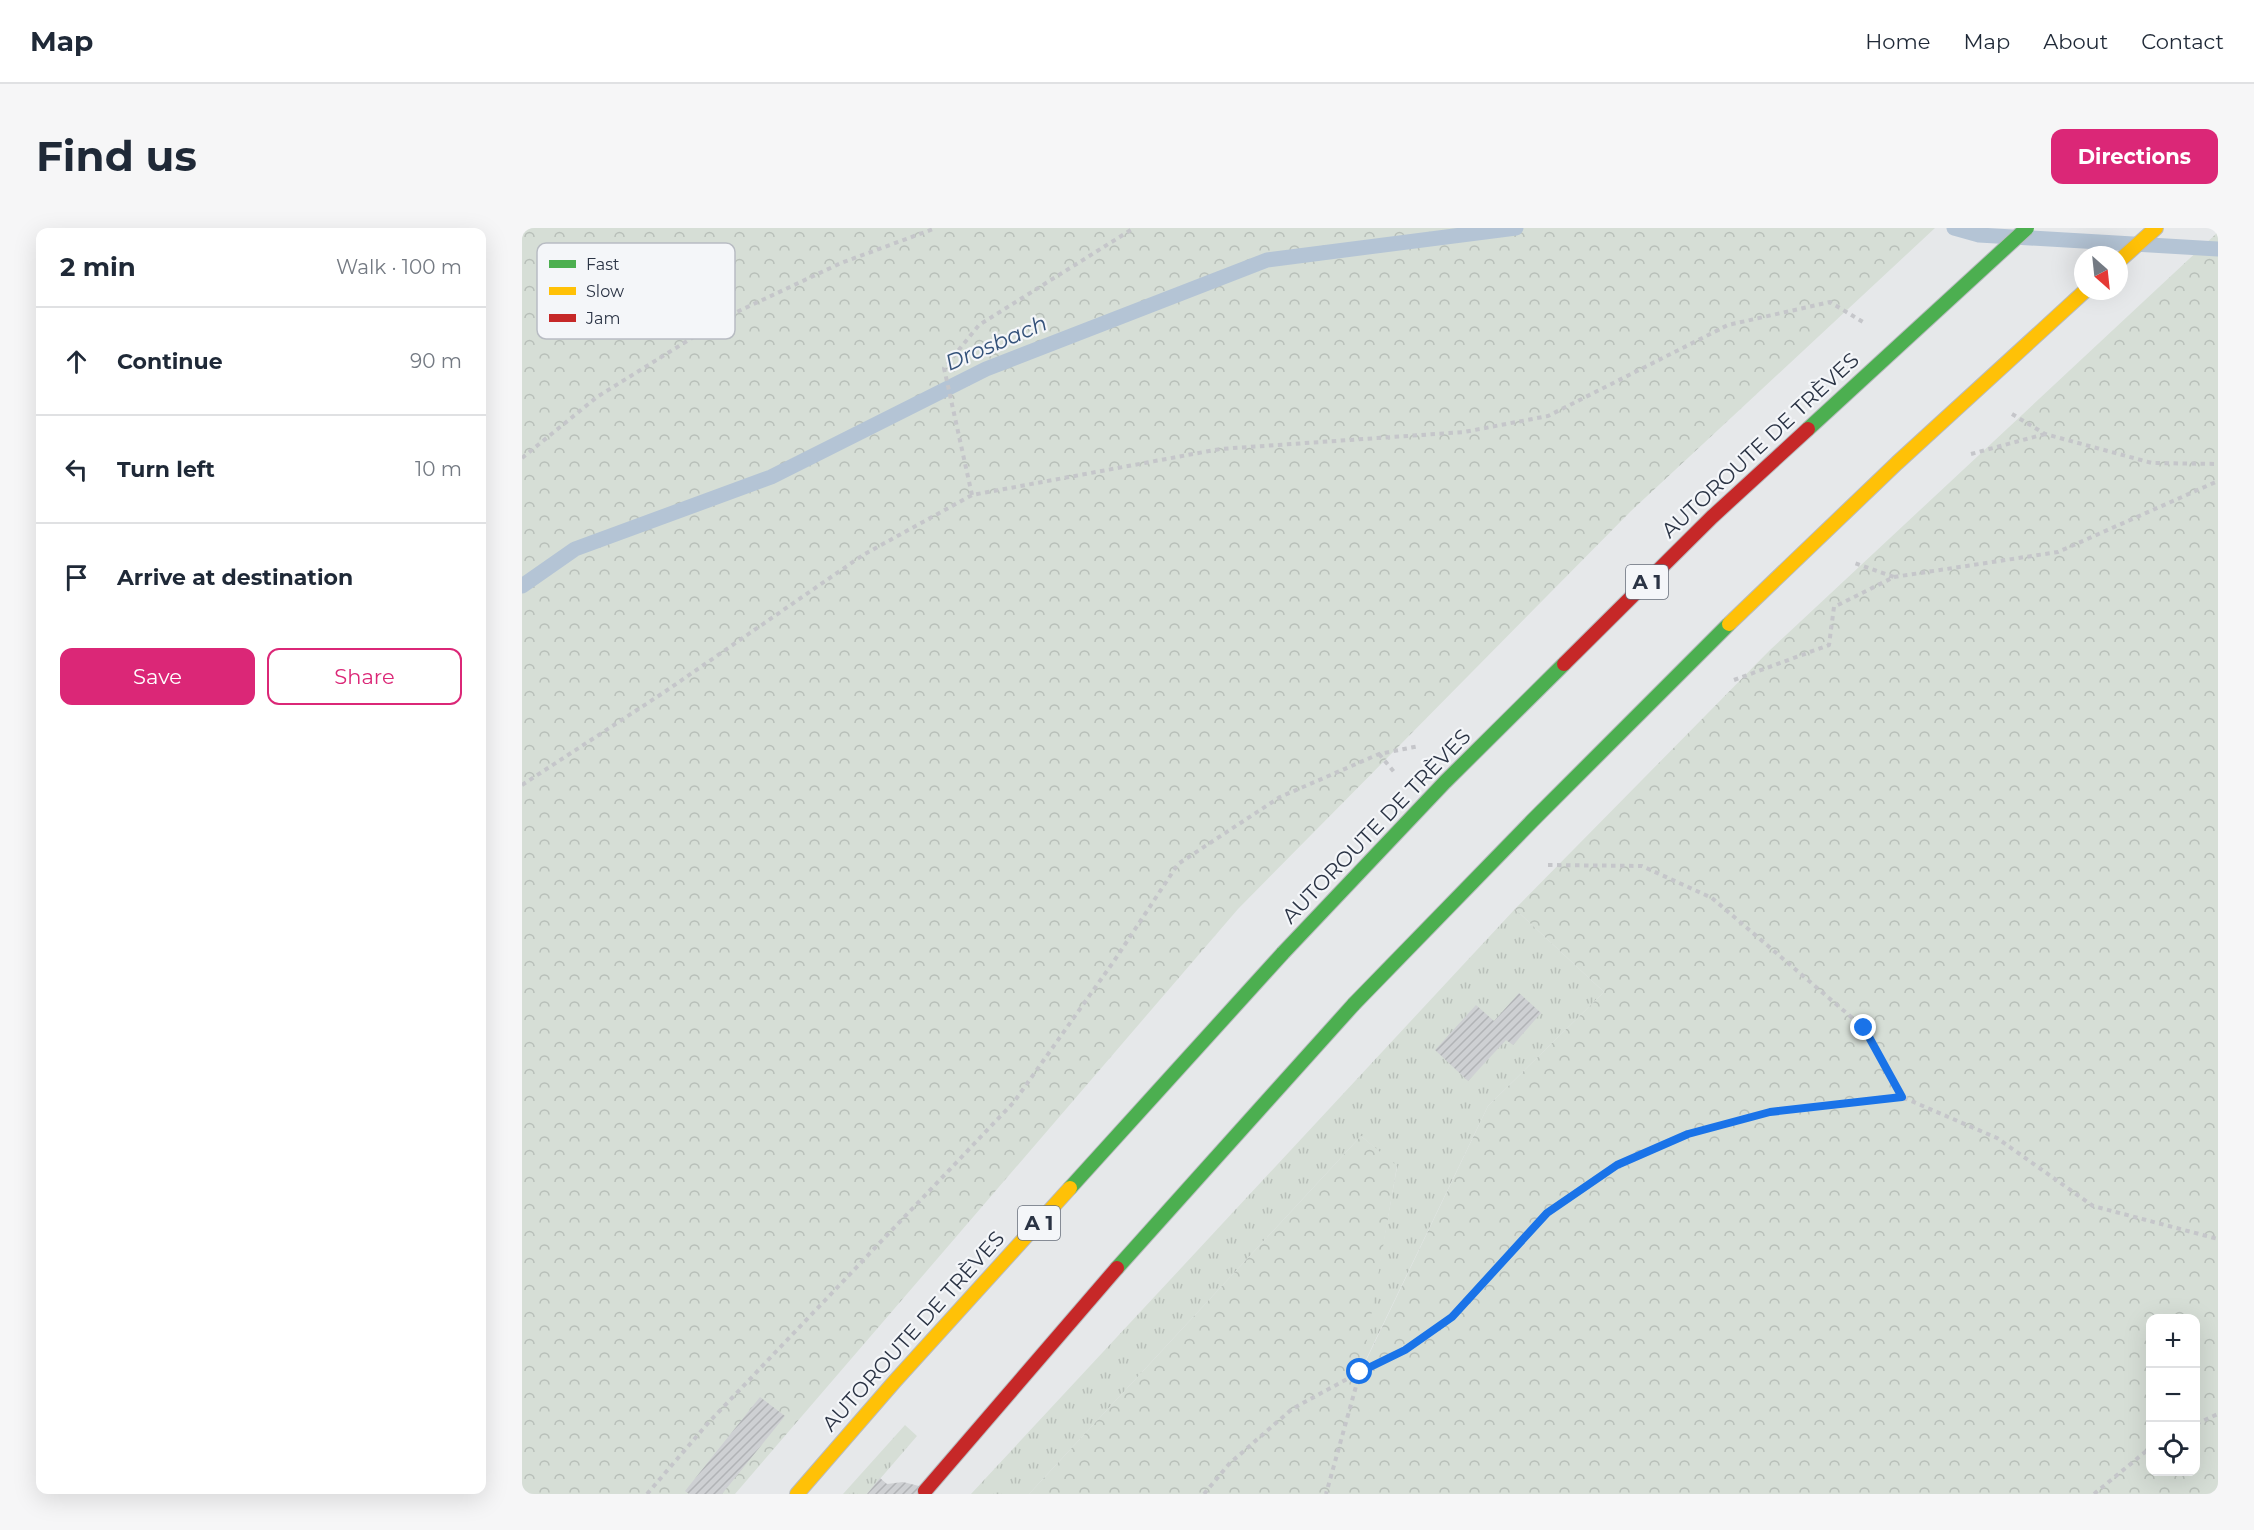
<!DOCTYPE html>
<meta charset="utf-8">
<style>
body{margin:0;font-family:Montserrat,sans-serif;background:#f6f6f7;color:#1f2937}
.controls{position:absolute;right:18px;bottom:18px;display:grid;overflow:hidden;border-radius:12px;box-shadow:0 6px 24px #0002}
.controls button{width:54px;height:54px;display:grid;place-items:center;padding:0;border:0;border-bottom:2px solid #e0e1e3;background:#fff;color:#1f2937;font:30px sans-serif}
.compass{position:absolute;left:1552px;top:18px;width:54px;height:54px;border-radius:50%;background:#fff;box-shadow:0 6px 24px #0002;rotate:153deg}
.stop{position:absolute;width:18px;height:18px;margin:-14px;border:4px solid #1a73e8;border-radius:50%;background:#fff}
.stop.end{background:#1a73e8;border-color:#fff;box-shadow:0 2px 6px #0008}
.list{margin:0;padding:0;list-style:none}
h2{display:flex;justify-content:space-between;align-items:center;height:78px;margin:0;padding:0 24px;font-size:26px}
h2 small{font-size:20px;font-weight:400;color:#747a83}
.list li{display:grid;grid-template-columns:39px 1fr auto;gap:18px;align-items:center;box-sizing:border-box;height:108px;padding:0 24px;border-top:2px solid #e0e1e3}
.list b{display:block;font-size:22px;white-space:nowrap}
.list em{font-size:20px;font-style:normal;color:#747a83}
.actions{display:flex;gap:12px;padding:18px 24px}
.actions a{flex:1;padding:14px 0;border:2px solid #db2777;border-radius:12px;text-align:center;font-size:21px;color:#db2777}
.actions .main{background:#db2777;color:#fff}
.icon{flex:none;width:33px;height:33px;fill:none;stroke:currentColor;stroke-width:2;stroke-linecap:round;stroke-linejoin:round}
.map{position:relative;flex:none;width:1696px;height:1266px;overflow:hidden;border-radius:12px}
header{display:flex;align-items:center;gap:36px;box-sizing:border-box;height:84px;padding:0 30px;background:#fff;border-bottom:2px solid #e0e1e3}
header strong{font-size:28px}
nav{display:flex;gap:33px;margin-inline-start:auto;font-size:21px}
.intro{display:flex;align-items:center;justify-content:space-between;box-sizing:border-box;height:144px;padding:0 36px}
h1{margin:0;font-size:42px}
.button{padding:15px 27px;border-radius:12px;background:#db2777;color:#fff;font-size:21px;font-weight:700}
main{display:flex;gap:36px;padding:0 36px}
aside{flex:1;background:#fff;border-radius:12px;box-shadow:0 6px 24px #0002}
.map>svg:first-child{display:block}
</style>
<header>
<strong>Map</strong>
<nav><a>Home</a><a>Map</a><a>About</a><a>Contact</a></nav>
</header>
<div class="intro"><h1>Find us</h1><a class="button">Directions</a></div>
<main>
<aside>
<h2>2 min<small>Walk · 100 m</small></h2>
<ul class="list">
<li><svg class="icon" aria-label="ahead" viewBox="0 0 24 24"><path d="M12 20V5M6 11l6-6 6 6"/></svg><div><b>Continue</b></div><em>90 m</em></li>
<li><svg class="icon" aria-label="left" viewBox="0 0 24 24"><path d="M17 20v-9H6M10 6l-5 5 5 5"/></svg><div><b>Turn left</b></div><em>10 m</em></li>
<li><svg class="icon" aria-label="arrive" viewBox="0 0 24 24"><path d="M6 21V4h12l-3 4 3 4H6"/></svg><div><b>Arrive at destination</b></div></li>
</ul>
<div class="actions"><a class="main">Save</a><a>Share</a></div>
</aside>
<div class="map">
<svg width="1696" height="1266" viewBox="0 0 1696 1266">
<defs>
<pattern id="grass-tufts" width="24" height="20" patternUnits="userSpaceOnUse" patternTransform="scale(1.5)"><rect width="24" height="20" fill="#d6ded6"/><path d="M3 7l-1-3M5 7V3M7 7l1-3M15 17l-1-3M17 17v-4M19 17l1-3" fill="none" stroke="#b8bfb9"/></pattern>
<pattern id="forest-crowns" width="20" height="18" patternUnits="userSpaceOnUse" patternTransform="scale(1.5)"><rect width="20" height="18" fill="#d6ded6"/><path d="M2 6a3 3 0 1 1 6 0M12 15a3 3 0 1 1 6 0" fill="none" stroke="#b8bfb9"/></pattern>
<pattern id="building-hatch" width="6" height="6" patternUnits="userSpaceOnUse" patternTransform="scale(1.5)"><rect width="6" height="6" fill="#ced0d3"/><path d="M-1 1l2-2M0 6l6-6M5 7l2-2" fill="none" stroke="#b1b3b6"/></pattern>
</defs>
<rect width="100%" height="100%" fill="#e6e8ea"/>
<path fill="url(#grass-tufts)" d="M993,681L1082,764L966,878L838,1144L875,939L839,908L507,1266H449Z
M383,1197L395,1208L345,1266H321Z"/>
<path fill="url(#forest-crowns)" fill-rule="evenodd" d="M0,0H1413L1109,283L716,681L213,1266H0Z
M1696,4V1266H507L839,908L875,938L840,1141L966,878L1082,764L993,681L1248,422ZM1628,1090H1674V1244H1628Z"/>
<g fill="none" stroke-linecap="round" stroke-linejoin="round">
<path stroke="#b4c4d5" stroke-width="15" d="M1432,0L1457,7L1696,21
M0,358L53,321L249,249L464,141L745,32L994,0"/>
</g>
<path fill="url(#building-hatch)" d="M997,765L1019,785L991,817L984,812L946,853L913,822L954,777L972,793Z
M238,1169L263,1188L200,1266H167L163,1263Z
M358,1250L365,1256L381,1254L397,1258L407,1266H345Z"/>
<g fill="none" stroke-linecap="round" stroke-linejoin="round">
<g stroke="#b8bbbf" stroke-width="16">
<path id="fast" d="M548,960L761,725
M595,1040L832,776"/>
</g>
<g stroke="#b8bbbf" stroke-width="16">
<path id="slow" d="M1597,33L1634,0
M275,1266L373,1153L548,960"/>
</g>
<g stroke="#b8bbbf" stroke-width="16">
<path id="jam" d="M403,1263L595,1040"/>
</g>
<path stroke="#c5c6ca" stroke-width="4" stroke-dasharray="4.5 4.5" stroke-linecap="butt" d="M1490,186L1523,206L1630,235L1696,236
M1449,226L1523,206
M0,230L75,169L202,90L319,35L414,0
M450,267L422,140L457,97L612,0
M1372,349L1536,324L1696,253
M1212,452L1307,417L1312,379L1372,349L1330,334
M857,526L873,545
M0,557L141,465L341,327L450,267L698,221L942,204L1026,188L1206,97L1308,74L1341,94
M1026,637L1120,638L1190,670L1342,800L1380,869
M838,1144L883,1122L930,1089L1025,985L1095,937L1166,906L1248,884L1380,869L1475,910L1571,978L1696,1011
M1674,1196L1696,1186
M125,1266L187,1194L492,874L592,733L656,636L758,569L857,526L897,518
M682,1266L707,1236L770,1181L838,1144L804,1266
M1572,1266L1628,1220"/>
<use href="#fast" stroke="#4caf50" stroke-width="14"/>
<use href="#slow" stroke="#ffc107" stroke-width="14"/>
<use href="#jam" stroke="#c62828" stroke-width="14"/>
<g stroke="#b8bbbf" stroke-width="16" stroke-linecap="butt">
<path id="fast-bridge" d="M1286,201L1505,0
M761,725L923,554L1042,436
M832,776L1010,593L1207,396"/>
</g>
<g stroke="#b8bbbf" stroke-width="16" stroke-linecap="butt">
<path id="slow-bridge" d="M1207,396L1375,235L1563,63"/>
</g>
<g stroke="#b8bbbf" stroke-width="16" stroke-linecap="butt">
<path id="jam-bridge" d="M1042,436L1190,289L1286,201"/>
</g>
<use href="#fast-bridge" stroke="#4caf50" stroke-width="14"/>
<use href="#slow-bridge" stroke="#ffc107" stroke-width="14"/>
<use href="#jam-bridge" stroke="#c62828" stroke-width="14"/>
</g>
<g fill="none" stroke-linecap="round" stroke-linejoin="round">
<path stroke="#1a73e8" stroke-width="8" d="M838,1144L883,1122L930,1089L1025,985L1095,937L1166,906L1248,884L1380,869L1342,800"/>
</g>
<g text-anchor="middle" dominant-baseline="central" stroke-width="4.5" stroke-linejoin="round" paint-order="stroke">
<g fill="#f4f6f9" stroke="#676e7b" stroke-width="1.5">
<rect x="1104" y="337" width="42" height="34" rx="4.5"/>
<rect x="496" y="978" width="42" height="34" rx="4.5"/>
</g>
<g font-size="20" font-weight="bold" fill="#2b3445">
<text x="1125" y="354">A 1</text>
<text x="517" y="995">A 1</text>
</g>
<g font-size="21" fill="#2b3445" stroke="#f4f6f9">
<text transform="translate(1238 217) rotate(-43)">AUTOROUTE DE TRÈVES</text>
<text transform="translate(854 598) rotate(-46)">AUTOROUTE DE TRÈVES</text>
<text transform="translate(391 1103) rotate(-48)">AUTOROUTE DE TRÈVES</text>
</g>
<g font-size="22" font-style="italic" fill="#34527a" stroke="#f4f6f9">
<text transform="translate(474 115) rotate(-23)">Drosbach</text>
</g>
</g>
<rect x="15" y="15" width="198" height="96" rx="9" fill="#f4f6f9" stroke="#b8bcc3" stroke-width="1.5"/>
<rect x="27" y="32" width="27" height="8" fill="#4caf50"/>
<rect x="27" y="59" width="27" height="8" fill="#ffc107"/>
<rect x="27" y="86" width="27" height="8" fill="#c62828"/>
<g font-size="16" fill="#2b3445">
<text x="64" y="42">Fast</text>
<text x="64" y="69">Slow</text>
<text x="64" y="96">Jam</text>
</g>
</svg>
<div class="controls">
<button>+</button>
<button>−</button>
<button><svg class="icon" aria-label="locate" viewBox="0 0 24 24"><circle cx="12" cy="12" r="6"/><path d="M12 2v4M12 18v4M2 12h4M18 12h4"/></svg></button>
</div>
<svg class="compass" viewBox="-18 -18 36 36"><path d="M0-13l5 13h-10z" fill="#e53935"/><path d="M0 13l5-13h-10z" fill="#747a83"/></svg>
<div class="stop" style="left:838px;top:1144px"></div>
<div class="stop end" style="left:1342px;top:800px"></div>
</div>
</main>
